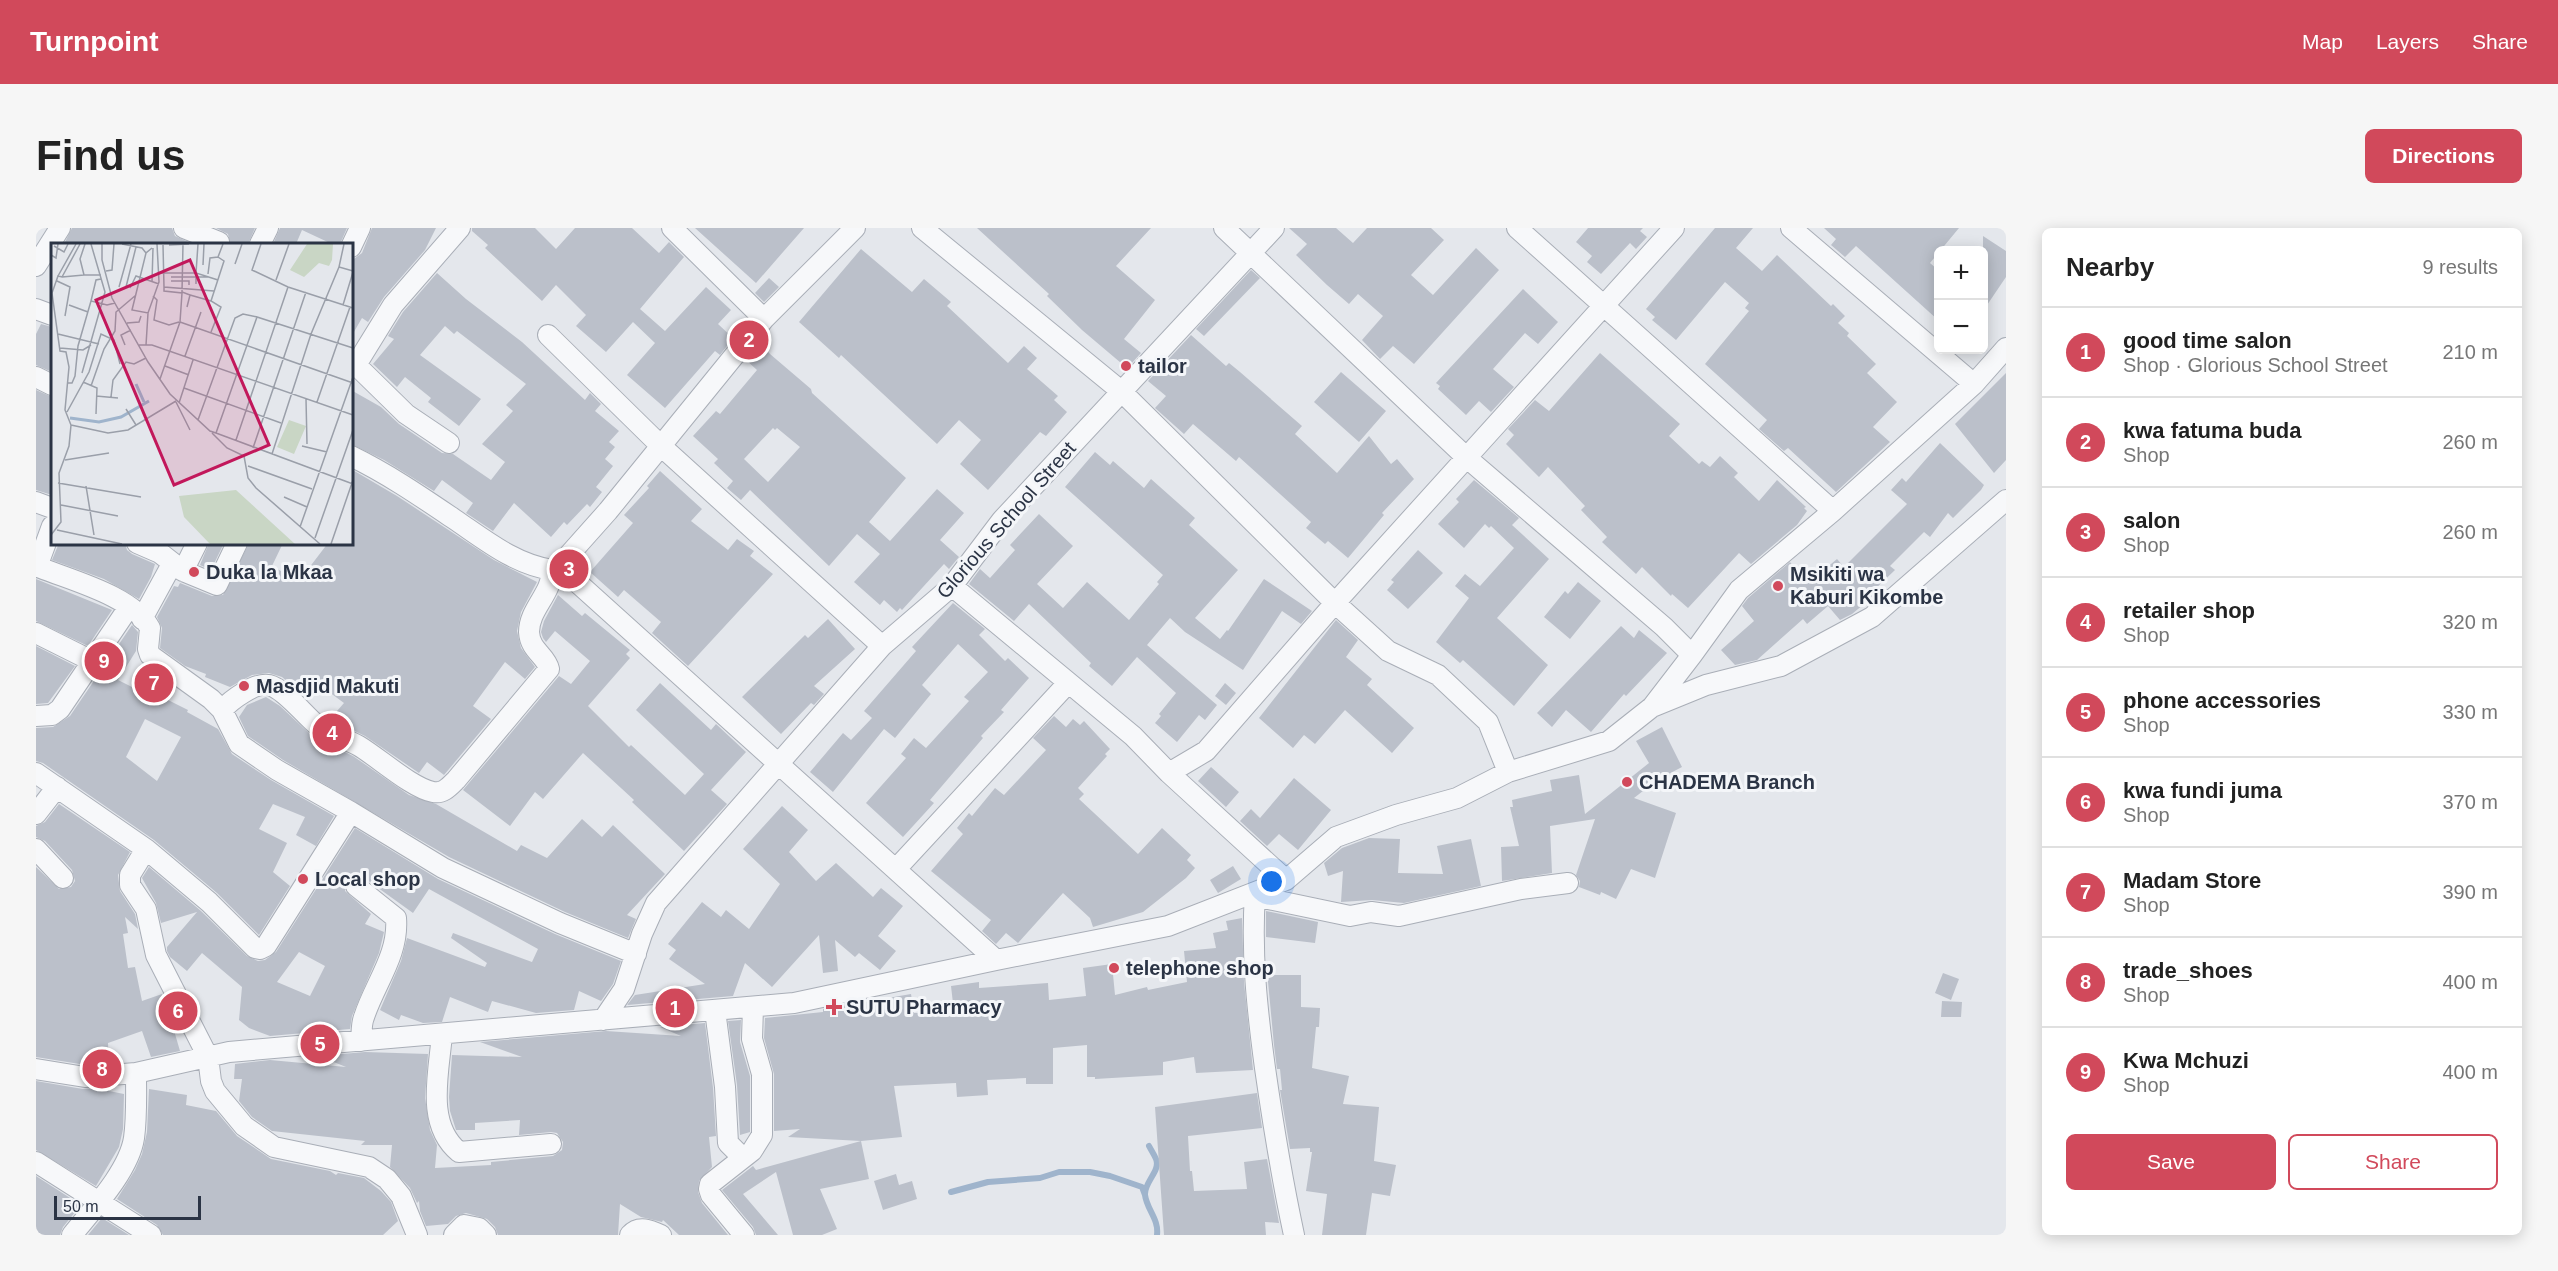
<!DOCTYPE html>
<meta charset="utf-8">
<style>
body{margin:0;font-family:Helvetica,sans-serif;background:#f6f6f6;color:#222}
.controls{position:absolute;right:18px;top:18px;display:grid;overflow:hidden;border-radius:9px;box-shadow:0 3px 15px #0003}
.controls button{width:54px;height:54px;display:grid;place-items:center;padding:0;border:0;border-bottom:2px solid #e0e0e0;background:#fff;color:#222;font:30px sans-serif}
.scale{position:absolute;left:18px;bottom:15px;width:147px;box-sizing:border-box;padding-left:6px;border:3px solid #2b3445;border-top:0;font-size:16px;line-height:21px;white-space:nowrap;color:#2b3445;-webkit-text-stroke:4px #f4f6f9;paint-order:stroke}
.you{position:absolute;left:1236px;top:654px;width:21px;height:21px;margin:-15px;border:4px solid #fff;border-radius:50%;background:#1a73e8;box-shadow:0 0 0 9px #1a73e833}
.badge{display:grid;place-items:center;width:39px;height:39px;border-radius:50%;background:#d1495b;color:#fff;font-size:20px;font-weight:700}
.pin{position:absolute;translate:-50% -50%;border:3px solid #fff;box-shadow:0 2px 6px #0006}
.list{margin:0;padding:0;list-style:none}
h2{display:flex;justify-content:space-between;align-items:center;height:78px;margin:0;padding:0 24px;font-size:26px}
h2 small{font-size:20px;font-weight:400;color:#767676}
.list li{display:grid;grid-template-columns:39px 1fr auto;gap:18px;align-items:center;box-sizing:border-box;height:90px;padding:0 24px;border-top:2px solid #e0e0e0}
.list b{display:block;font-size:22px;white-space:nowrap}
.list p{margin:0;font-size:20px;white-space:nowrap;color:#767676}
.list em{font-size:20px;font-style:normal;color:#767676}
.actions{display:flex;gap:12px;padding:18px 24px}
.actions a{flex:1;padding:14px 0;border:2px solid #d1495b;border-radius:9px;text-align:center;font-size:21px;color:#d1495b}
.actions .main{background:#d1495b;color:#fff}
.map{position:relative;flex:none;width:1970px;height:1007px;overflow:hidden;border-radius:9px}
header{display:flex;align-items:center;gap:36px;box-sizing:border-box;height:84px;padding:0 30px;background:#d1495b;color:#fff}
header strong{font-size:28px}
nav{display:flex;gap:33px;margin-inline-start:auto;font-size:21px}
.intro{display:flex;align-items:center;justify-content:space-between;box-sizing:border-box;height:144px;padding:0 36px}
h1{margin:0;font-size:42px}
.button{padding:15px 27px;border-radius:9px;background:#d1495b;color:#fff;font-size:21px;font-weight:700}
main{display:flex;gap:36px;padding:0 36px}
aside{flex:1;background:#fff;border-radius:9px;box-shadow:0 3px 15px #0003}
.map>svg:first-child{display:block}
</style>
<header>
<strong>Turnpoint</strong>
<nav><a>Map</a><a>Layers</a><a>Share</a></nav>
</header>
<div class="intro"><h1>Find us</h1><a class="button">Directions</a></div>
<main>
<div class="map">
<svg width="1970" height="1007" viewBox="0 0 1970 1007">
<rect width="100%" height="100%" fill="#e4e7ec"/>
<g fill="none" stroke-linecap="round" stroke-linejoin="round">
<path stroke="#9fb4cc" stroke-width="6" d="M1113,918C1115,922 1118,926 1120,931C1125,943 1108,954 1109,967C1111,982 1123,991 1121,1007
M915,964L952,954L1004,950L1023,944H1054L1074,948L1106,959L1109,967"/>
</g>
<path fill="#bbc0ca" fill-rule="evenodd" d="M36,0H136L139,8L157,16H28Z
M180,0H219L212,16H194L192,6Z
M244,0H311L304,16H296L266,2L260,16H237Z
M336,0H400L389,22L348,69L332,94L326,90L315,109V33L326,25Z
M436,0H499L520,21L539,0H596L623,25L633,14L648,29L604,81L629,103L670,59L695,82L682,96L697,110L684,127L679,123L629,180L591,147L619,115L597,94L570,124L540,98L550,87L520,57L506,73L449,20L452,17L436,3Z
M659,0H768L720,55Z
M941,0H1115L1080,38L1119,72L1088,111L1105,125L1095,136L1089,131L1085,135L1046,102L1011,68L1013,66Z
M1253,0H1300L1317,15L1331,0H1395L1408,12L1375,47L1397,67L1440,20L1463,42L1378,136L1357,118L1344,131L1326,112L1347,88L1322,66L1313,76L1291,57L1260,27L1271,16Z
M1552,0H1607L1604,3L1611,9L1600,21L1594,15L1565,46L1551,34L1556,28L1540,14Z
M1679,0H1717L1700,20L1726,43L1741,27L1795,78L1797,76L1809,88L1802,95L1813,105L1811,108L1840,136L1831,145L1861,174L1837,199L1854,214L1800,264L1752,220L1748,223L1723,201L1731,192L1669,136L1713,83L1709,80L1713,75L1689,54L1640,112L1616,92L1619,89L1610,81Z
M1788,0H1923L1894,35L1902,42V92L1820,18L1809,29L1795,17L1800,11Z
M1947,8L1970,23V49L1947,83Z
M825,21L876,64L888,51L915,74L911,78L972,135L988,118L1001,130L991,141L1022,168L1018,172L1031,184L1010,208L1004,204L952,262L924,236L945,212L923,192L901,216L805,127L803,130L763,94Z
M1215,42L1224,50L1168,108L1160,101Z
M401,45L430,71L486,114L549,172L554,165L565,176L559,183L583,203L573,214L579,219L569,231L577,238L560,259L566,264L554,279L551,276L531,297L528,294L515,309L478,275L457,303L430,285L437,275L406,252L398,263L348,232L315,216V162L345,179L363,196L406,225L417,226L455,252L469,234L446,216L477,183L470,177L490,156L421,103L418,106L409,98L384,127L445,171L423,198L392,174L395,170L369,149L361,159L337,136L358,111L352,108L367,84Z
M733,50L743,59L728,74L719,65Z
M1487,61L1522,94L1502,116L1489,105L1457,141L1478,159L1455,184L1443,173L1430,187L1402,161L1404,158L1400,155Z
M5,96L16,99V144L0,137V106Z
M1155,107L1190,138L1193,135L1204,144L1266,198L1259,206L1301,245L1333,208L1355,236L1361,231L1378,251L1346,285L1348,287L1312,330L1292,313L1289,316L1270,300L1275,294L1203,229L1200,233L1157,196L1148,206L1119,180L1130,168L1112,153Z
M724,114L734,126L775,161L776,165L870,250L833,294L854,313L901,261L928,285L904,312L923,329L913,341L908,336L866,382L864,380L861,384L848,372L844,377L818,354L844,326L821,306L793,338L714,262L705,272L691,260L697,253L678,235L682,231L657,208L680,183L684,186L721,142L710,132ZM737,200L739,202L741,200L764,219L732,254L708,231Z
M1564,125L1644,196L1633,208L1663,236L1666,233L1674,239L1684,228L1702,245L1698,249L1723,273L1741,252L1770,279L1768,280L1771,283L1761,297L1715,336L1703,325L1652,380L1636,366L1635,368L1606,339L1600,346L1566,314L1571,309L1545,282L1549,278L1512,239L1503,249L1470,216L1478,207L1472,201L1499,172L1513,183Z
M1305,144L1350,183L1323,214L1278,174Z
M1970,145V232L1958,245L1919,196Z
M0,162L16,169V267L0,262Z
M1904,215L1948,257L1945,262L1917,290L1912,285L1894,309L1888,304L1854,338L1859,342L1836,364L1839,367L1816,386L1804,392L1792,378L1771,396L1767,391L1721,432L1699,437L1685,422L1718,393L1706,378L1712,370L1754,334L1771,356L1801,331L1808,339L1871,276L1855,262L1866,250L1870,254Z
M1059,224L1074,237L1077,233L1108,260L1115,251L1159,290L1153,297L1202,342L1159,390L1184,411L1191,402L1192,403L1228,351L1276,383L1265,396L1246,383L1207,442L1149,404L1134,390L1111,417L1181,477L1169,492L1163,487L1141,514L1119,495L1125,488L1123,486L1140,465L1101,429L1076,458L1053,438L1055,435L993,376L978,393L933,356L944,341L954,350L979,322L974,317L1003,286L1037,318L1001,356L1027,380L1051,354L1093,392L1123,356L1121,354L1127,347L1029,259Z
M315,241L361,268L458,332L501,354L485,384L481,403L485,420L499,439L489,451L469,434L437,478L455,491L408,547L391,534L383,545L329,508L294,491L308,475L278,453L267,467L246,449L233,445L216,447L194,459L169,449L170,446L149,438L124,420L126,400L121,389L138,358L142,359L144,355L176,368L187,367L213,315H247L236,338L263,353L292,315H315Z
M624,243L666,281L655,293L692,322L701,311L718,323L714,328L737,346L652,438L616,405L625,394L588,362L582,369L554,344L597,295L588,287L613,260L611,258Z
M1438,252L1483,290L1476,297L1513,331L1461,390L1512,437L1478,478L1427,432L1424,435L1400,414L1433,370L1419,358L1429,346L1444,358L1478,320L1455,298L1453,300L1449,296L1428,320L1402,296L1423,274L1420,271Z
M23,315H89L91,322L96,326L119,336L115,349L103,371L68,351L16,332Z
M173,315H188L175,342L164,337Z
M1382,322L1407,345L1372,381L1351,362L1358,354L1355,352Z
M0,351L76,382L52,418L0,393Z
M1542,354L1565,373L1534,411L1508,389L1529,363L1532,366Z
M522,367L546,388L549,385L594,422L590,426L594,430L552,478L593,519L595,517L649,567L668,546L600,482L624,455L675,502L680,496L710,524L675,562L691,576L648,623L596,574L598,572L547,525L507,571L499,564L474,598L427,562L523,448L535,456L554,433L519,403L510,414L507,410L505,404L508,393Z
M917,375L949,401L943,407L969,433L972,430L993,450L965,482L968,484L945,508L947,510L894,572L898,575L867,609L830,575L870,530L865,526L878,510L890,520L933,473L928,469L952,444L922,416L886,457L895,466L859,510L848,501L797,564L774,544L807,505L815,512L836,490L828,483L880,423L876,419Z
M792,391L819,421L778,458L788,466L778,477L775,475L745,506L706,469L769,407L772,410Z
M1300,392L1322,412L1310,429L1336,451L1331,457L1378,500L1356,525L1309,482L1279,516L1268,507L1257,520L1223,490Z
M96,397L102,404L100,423L82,452L118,470L120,466L152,482L151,484L182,501L196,526L235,552L298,588L280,618L260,607L269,589L237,576L223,601L251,615L237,644L254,658L223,707L181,665L118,612L7,535L0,533V500L17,499L34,488ZM109,491L145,509L121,553L90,529Z
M1585,398L1598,410L1603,402L1631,425L1590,468L1588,466L1555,504L1530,482L1516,499L1501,485Z
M0,418L39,438L12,475L0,476Z
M1189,455L1200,465L1190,477L1179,468Z
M230,469L244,478L276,508L317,528L373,567L400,576L481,623L485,617L511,630L546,591L566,609L577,597L629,646L591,687L600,691L592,710L529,684L413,629L247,532L212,508L203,489L211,477Z
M1018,488L1030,499L1037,491L1044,497L1048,493L1074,521L1069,526L1071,528L1042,560L1048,566L1043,571L1102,626L1126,600L1155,627L1151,632L1159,640L1150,650L1107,684L1057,699L1054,690L1027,665L982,715L970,705L960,716L946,703L955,692L895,643L927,606L921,600L933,585L936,588L959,560L968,567L1010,522L997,510Z
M1626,499L1646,539L1621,552L1598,570L1640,585L1619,650L1595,641L1580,671L1565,664L1564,667L1543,659L1544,653L1540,647L1559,591L1514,598L1516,645L1466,653L1465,619L1483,618L1474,579H1477L1476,572L1516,563L1514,552L1543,547L1549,586L1613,535L1600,513Z
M1175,539L1203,564L1190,579L1162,553Z
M1258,550L1295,582L1262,622L1243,606L1231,618L1204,593L1215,581L1224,590Z
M23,576L94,624L82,647L84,663L99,686L102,701L89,689L92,705L87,706L92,740L99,739L106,773L126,766L139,791L135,792L144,823L115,829L106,803L72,815L73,835L50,837L0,829V639L23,661L35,659L39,653L36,642L9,613L0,609V598L9,594Z
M746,578L772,602L753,624L780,653L800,635L837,669L845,660L867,678L842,708L860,723L844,742L823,725L819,729L799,712L802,743L787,745L783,707L736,759L709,735L697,768L591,777L599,767L669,756L633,731L640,722L632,716L666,674L685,689L690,682L713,701L744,656L707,621Z
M319,600L402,651L519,706L585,733L577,756L565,773L543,763L538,782L500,785L456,773L452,784L414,769L406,794L387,795L365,787L363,792L344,782L365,733L371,710L449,739L451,735L415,710L417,705L496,734L502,721L393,661L377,685L327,649L316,647L310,651L309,663L335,686L329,696L348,704L343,725L316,788L314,801L234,808L213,800L203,792L206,759L166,725L151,743L134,729L131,723V719L161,684L125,695L120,675L106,650L113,639L165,683L211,728L222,733L229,732L240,724ZM263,724L289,738L274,768L241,754Z
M1333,610L1364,611L1362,645L1407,646L1401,618L1435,611L1445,658L1368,675L1336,672L1305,674L1307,643L1292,648L1288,635L1306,620Z
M1197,638L1205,651L1182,665L1174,652Z
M1230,683L1282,694L1279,715L1230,709Z
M1206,690L1208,754L1217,842L1160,845L1158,829L1127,834V847L1059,851V849H1051V817L1017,820V856H990V850L951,852L952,867L921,869L920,855L858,858L866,909L825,913L833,951L784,961L801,1001L786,1007H757L740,944L707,966L742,1007H720L717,999L686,962L717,938L720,942L825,913L752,909L764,901L738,903V846L728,810L729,790L787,784V781L818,774L817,776L875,766L878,785L918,784L915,758L943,754V760L1012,755L1013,772L1050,768L1047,740L1076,736L1079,767L1111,759L1112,762L1151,754L1148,723L1180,720L1177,705L1192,702L1190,693Z
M1231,743H1234V747H1265V779L1284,780L1283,799H1280L1276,840L1313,848L1307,876L1343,879L1338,933L1360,937L1354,968L1336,965L1330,1007H1286L1291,966L1270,963L1276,924H1274V920L1254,921L1244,862H1246L1244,841H1241L1238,817Z
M1907,745L1923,751L1915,772L1899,765Z
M1906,773L1926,774L1925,789H1905Z
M705,792L704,814L714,848V904L704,907L701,857L692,793Z
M669,795L677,860L680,908L673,909L676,939L663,953L662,964L666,975L692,1007H643L627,992L626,994L605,989L584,976L582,1007H462L459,999L451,991L430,985L420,988L412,996L390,998L384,983L383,973L381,975L374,960L354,939L356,917H325L329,913L236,903L216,889L203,873L206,851H198L199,836L234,832L310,839L283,828L329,824L392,826L389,870L394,902L401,917L399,940L455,937V934L517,928L526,922L527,914L521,905L515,904L483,907L484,892L439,895V902H420L414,883L413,869L416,827L486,829L444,814L570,803L645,808L624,799Z
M0,853L47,861L73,859V863L88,866L87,901L83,919L60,958L0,922Z
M113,861L151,867L150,877L180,883L201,908L235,931L294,943L300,947L302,945L328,950L345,963L355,974L362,993L347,1007H127L121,997L81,971L99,942L106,926L111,904Z
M1221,865L1226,900L1152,908L1154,943H1156L1158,963L1211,961L1208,934L1231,931L1243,995L1229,994L1230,1007H1128L1119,879Z
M860,946L863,957L876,953L881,971L847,982L838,953Z
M0,948L45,977L27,999L24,1007H0Z
M66,990L93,1007H52Z"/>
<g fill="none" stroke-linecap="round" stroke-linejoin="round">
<g stroke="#a9aeb7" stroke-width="22">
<path id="street" d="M148,0L183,14L182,16
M636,0L728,91
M819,0L728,91L572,283L523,338L960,732
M886,0L1085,163L1299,375L1352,423L1402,447L1452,494L1472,544
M1481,0L1797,283
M1755,0L1938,156
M224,16L232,0
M315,19L324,0
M0,38L24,0
M0,81L16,87
M512,107L625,218L846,418
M0,149L16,157
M413,215L370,186L320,137L357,77L424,0
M315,228C352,246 384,268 418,291C449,312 478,336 516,342L523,338
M0,274L16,280
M101,315L124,325L147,343L161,315
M0,338C33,352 96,367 114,400L112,421L114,427L175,471L186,482L203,516L241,542L315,584L230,718L224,721L219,720L173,674L110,621L0,545
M1,339L16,298
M147,343L181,357L201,315
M916,358L1097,508L1133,545L1250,652
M106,391L136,336
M0,405L56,433
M1656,427L1703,362L1797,283L1938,156L1970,120
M1616,479L1670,457L1745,438L1836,389L1970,272
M186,482C195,472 219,454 233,457C249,461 268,487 282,498C295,506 310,511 323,518C343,530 376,560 397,564C407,566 413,559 420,552L513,441C510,427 494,423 493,404C493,381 516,366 516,342
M0,488L16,487L24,481L93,379
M1133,545L1170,523L1299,375L1638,0
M315,584L407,640L524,695L600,726
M0,586L21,559
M0,621L27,650
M110,621L94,647V657L110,681L120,727L172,829L175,853L179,863L208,898L238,919L333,939L351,951L365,968L381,1007
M860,641L1032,455
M320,658L360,690C363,727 339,755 328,789C325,796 326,805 325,813
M1219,666C1215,725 1221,781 1229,840C1237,896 1246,951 1258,1007
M1219,666L1228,670L1314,688L1335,684L1363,688L1485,661L1532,655
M679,782L689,859L692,915L707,930
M567,792L588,761L606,706L620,675L846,418L916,358L966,292L1238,0
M406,806C403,845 389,896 423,924L515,916
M0,841L49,849L100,845L193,824L758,775L960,732L1132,698L1250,652L1300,609L1360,587L1421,570L1472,544L1573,513L1616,479L1656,427L1628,399L1431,230L1188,0
M0,934L115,1007
M36,1007C56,982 93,943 98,910C101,889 100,867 100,845
M418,1007L428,997L443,1000L450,1007
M594,1007C603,997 614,1002 625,1007
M708,1007L675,967L673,961L674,956L716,923L726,907V846L716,811L717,779"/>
</g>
<use href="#street" stroke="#f7f8fa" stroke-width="20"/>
</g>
<g fill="#d1495b" stroke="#f4f6f9" stroke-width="2">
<circle cx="1090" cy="138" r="6"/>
<circle cx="158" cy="344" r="6"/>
<circle cx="1742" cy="358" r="6"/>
<circle cx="208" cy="458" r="6"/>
<circle cx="1591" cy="554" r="6"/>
<circle cx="267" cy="651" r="6"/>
<circle cx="1078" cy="740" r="6"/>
<path d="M795 770h6v6h6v6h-6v6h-6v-6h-6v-6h6z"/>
</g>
<g text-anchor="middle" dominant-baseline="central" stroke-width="6" stroke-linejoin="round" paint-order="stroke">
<g font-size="20" font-weight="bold" fill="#2b3445" stroke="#f4f6f9" text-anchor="start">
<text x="1102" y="138">tailor</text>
<text x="170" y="344">Duka la Mkaa</text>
<text x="1754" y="346">Msikiti wa<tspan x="1754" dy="23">Kaburi Kikombe</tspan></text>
<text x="220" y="458">Masdjid Makuti</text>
<text x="1603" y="554">CHADEMA Branch</text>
<text x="279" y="651">Local shop</text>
<text x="1090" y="740">telephone shop</text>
<text x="810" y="779">SUTU Pharmacy</text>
</g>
<g font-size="20" fill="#2b3445" stroke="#f4f6f9">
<text transform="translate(970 292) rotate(-49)">Glorious School Street</text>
</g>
</g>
<g transform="translate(15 15)">
<rect width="302" height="302" fill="#e4e7ec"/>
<path d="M256,1H282L281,17L278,23L268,20L253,34L239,27ZM238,177L255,183L243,211L226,204ZM185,247L244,301H159L133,274L128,253Z" fill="#c9d6c5"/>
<path fill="none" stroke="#9fb4cc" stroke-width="3" d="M85,141L93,159M19,175L48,179L70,174L98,158"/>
<path fill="none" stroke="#9a9fa9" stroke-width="1.5" d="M34,1L29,16L33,32H50M51,1V17L61,55L97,119L119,151L159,188L165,190L206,74L302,105M71,1L91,5L95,10M132,1L131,49L139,52M147,1L145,30L167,37M210,1L201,27L237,44L302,65M293,1L288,24L302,28M112,2L113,44L163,48M118,2L138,1M3,3L13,9L17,1M101,5L95,10L81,67L97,70L108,39L106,1M0,12L5,15L7,1M184,21L191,1M152,22L153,1M55,28L61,27L63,1M108,30H145M157,31L159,15L167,14M7,33L25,1M11,34L33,32M120,34H145V30M50,36L45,37L40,58L56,62L64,60M225,37L238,1M6,38L19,44L14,73M120,38H138V42M101,39L102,5M145,41V34H157M68,44L80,1M75,44L85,4M113,44V48L131,50L129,79M79,45L85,33L108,41M102,53L106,57L103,77L118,82L128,79M18,62L37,69M292,62L302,29M136,64L139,52L160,58M76,80L88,79L90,73M160,89L170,64L160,58L173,18L167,14L172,1M7,91L48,101M74,102L70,92L80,87M88,102H101L302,172M95,102L97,70M9,105L32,107L40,102M134,113L150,69M114,123L138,132M31,130L54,49L40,1M109,136L129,79L302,140M32,139L46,145L45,171M16,140H21L24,133L27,103L40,58M40,143L53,106L64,88L65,69L85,52M133,145L230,180M45,153L67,155M60,154L62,137L75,119L83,121L95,115M255,156L256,201M125,159L139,187M266,159L299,64M128,160L142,117M75,166L85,182M16,169L38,129L50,91L63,97L69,121M147,177L184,75L192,71L206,74M20,182L57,190L77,187L125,158M161,190L176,205L193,213L197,235L205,245L269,301M165,190L302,241M185,197L237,44M251,203L276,209M202,205L255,49M221,211L260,91L288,24M14,217L58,210M197,223L261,246M7,240L90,254M35,243L43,292M233,254L256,264M10,262L67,273M249,284L302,134M6,287L71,301M0,292L10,279L8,230L18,203L20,182L14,167L18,124L15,109L9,108L1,50L7,33L11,34L29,1M264,295L302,187M280,301L302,237"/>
<path fill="#c2185b" fill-opacity="0.15" stroke="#c2185b" stroke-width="3" d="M139,17L218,202L123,242L45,57Z"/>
<rect width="302" height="302" fill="none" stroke="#2b3445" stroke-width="3"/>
</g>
</svg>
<div class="controls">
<button>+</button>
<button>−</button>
</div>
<div class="scale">50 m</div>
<div class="you"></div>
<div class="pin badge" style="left:639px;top:780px">1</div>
<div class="pin badge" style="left:713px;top:112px">2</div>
<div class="pin badge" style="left:533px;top:341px">3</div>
<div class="pin badge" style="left:296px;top:505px">4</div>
<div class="pin badge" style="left:284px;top:816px">5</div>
<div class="pin badge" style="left:142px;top:783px">6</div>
<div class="pin badge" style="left:118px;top:455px">7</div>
<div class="pin badge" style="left:66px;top:841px">8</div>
<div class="pin badge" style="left:68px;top:433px">9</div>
</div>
<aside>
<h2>Nearby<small>9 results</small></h2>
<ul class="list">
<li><span class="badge">1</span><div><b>good time salon</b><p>Shop · Glorious School Street</p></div><em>210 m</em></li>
<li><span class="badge">2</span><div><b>kwa fatuma buda</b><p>Shop</p></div><em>260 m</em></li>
<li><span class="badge">3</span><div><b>salon</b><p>Shop</p></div><em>260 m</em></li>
<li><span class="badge">4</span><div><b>retailer shop</b><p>Shop</p></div><em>320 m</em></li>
<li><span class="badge">5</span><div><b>phone accessories</b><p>Shop</p></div><em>330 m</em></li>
<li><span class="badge">6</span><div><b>kwa fundi juma</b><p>Shop</p></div><em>370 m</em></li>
<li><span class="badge">7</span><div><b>Madam Store</b><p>Shop</p></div><em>390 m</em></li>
<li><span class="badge">8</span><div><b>trade_shoes</b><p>Shop</p></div><em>400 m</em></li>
<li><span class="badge">9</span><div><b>Kwa Mchuzi</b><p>Shop</p></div><em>400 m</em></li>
</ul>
<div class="actions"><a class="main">Save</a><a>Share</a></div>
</aside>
</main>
